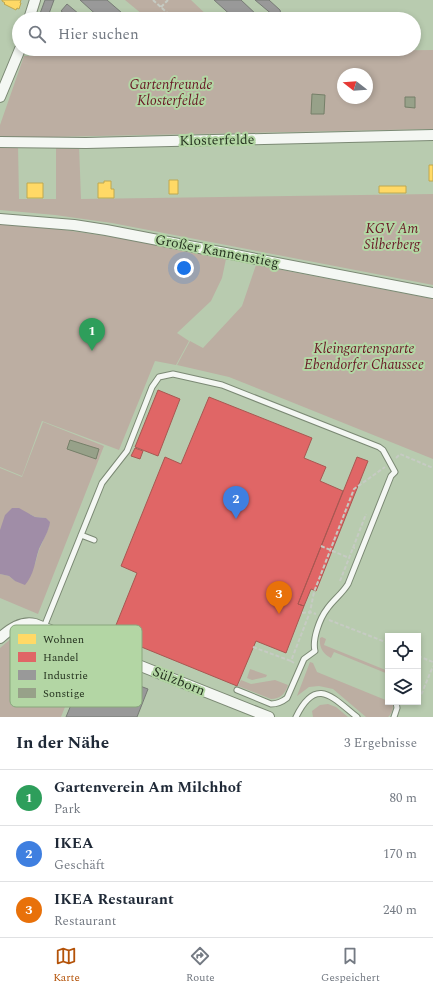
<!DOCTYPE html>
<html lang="de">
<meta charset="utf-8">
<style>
body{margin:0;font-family:Spectral,serif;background:#f2f2f3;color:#1f2937}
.controls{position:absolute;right:12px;bottom:12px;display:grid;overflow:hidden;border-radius:0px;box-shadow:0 2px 6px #0003}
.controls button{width:36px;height:36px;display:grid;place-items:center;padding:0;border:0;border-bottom:1px solid #e0e1e3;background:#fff;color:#1f2937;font:20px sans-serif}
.compass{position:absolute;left:337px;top:68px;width:36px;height:36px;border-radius:50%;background:#fff;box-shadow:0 2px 6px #0003;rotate:287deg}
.you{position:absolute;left:184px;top:268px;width:14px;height:14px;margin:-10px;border:3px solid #fff;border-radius:50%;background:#1a73e8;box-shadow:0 0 0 6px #1a73e833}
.badge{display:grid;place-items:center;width:26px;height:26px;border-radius:50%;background:#b45309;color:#fff;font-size:13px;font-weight:700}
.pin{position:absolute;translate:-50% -33px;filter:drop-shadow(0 1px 2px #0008)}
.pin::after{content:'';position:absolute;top:21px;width:14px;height:12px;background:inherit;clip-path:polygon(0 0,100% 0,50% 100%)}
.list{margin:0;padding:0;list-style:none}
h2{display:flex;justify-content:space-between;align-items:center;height:52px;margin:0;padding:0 16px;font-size:17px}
h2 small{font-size:13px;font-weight:400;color:#747a83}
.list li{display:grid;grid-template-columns:26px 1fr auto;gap:12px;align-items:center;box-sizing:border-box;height:56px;padding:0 16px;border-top:1px solid #e0e1e3}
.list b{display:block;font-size:15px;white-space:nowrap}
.list p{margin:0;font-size:13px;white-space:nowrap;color:#747a83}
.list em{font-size:13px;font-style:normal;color:#747a83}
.icon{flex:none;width:22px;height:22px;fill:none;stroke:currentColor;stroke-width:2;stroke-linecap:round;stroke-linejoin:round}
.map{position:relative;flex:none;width:433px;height:717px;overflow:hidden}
.search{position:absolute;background:#fff;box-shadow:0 2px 6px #0003;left:12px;right:12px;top:12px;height:44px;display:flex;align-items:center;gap:10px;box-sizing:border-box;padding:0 14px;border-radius:22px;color:#747a83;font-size:15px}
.sheet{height:220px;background:#fff}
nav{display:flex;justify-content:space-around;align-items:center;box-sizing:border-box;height:56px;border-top:1px solid #e0e1e3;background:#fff;font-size:11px;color:#747a83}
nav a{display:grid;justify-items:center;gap:2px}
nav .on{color:#b45309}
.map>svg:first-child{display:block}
</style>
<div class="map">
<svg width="433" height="717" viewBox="0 0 433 717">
<rect width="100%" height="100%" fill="#b8cbaf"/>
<path fill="#bcaea2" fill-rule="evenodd" d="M125,0H191L211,19H148Z
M154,49H243L269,52L433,50V129L0,138V125L24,56L154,52ZM343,74H367V98H343Z
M0,144L18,145L19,199H56V146L79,145L81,199L433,194V285L112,223L55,215L0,210Z
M0,224L58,229L119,238L226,259L222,278L211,301L177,333L189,341L176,365L155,361L119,450L42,421L22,476L0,467Z
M256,265L433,299V459L229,377L177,365L190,341L203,348L242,306Z
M43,422L104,446L38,614L0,598V574L9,576L15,581L35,564L39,550L49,527L46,518L35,517L30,514L0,530V468L22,477Z
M25,631L36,633L86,654L61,717H0V648L14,636Z
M322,637L326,639L324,645L388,671V674L334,652L331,658C323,654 319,647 320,638Z
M310,662L313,663L317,672L388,701V702H393C393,708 393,713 388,717H366L333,689L319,686L309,687L297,696Z
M250,669L267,675L266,677L252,680L247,678Z
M241,680L251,684L275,680L288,685C285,694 280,699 271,699L238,686Z
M328,704L336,707L348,717H313L312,711L320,705Z"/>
<path fill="#a08da7" d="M12,508H19L35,517L46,518L50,522C49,531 43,540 39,549C35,561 34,575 25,585L15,581L9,576L0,574V530L5,515Z"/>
<path fill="#ffd966" stroke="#bea851" d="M2,0H21L20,3H21L19,9L17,8L16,10L4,4L5,3L2,1Z
M429,165H433V181H429Z
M169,180H178V194H169Z
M104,181H111V189H114V198H98V183H104Z
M27,183H43V198H27Z
M379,186H406V193H379Z"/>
<path fill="#e06666" stroke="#a85751" d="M158,390L180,399L158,456L135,447Z
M209,397L312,438L304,458L326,467L320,481L343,491L298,604L304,606L286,653L256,641L237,686L112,635L137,573L121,566L165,457L181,464Z
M135,448L143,451L140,459L131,456Z
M357,457L368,461L316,591L311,589L304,606L298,604Z"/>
<path fill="#999" stroke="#777b75" d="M45,0H54L47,19H38Z
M80,0H107L129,19H101Z
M214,0H241L258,16L255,19H235Z
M255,0H269L280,10L282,19H274V16Z
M67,4L85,19H61L65,14L61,11Z
M29,49H153V50L29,52Z
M109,671L117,674L116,677L148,689L137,717H66L76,693L101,703L110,681L106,679Z"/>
<path fill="#97a189" stroke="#757f68" d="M312,94L325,95L324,114H311Z
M405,97H415V108L405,107Z
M70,440L99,449L96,459L67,449Z"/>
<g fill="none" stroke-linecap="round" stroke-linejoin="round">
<g stroke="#7b8974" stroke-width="7">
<path id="lane" d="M81,535L94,540
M44,627L102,483L127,451L152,387L159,377L173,374L222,385L379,447L383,450L395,472L391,476L348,584C342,594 333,600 327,609C320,618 312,639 315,651L304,659L287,698C282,702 278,704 271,704L237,690
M296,717C316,676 332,697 357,717
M394,717L397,708L396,702"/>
</g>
<g stroke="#7b8974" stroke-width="12">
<path id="street" d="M29,19L35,0
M0,97L20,49
M0,142L86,143L433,135
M0,219L74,225L106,230L433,293
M0,638C10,629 21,621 35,624L269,717"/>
</g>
<path stroke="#c6cbc3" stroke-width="2" stroke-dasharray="4 2" stroke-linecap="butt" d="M153,0L174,19
M161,7L168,0
M396,458L400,454L433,468
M321,546L349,558
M353,548L366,514
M340,581L353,548H355
M302,613L310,612L316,614
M329,620L388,643
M253,647L291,661
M418,656L433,662
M294,663L291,661L310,612L314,592L354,489L385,467
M419,700L433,666"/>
<use href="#lane" stroke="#f4f7f3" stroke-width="5"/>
<use href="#street" stroke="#f4f7f3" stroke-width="10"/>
</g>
<g text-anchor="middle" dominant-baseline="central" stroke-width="4" stroke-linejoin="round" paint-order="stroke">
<g font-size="14" font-style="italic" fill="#691825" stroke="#b3d6a4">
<text x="171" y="84">Gartenfreunde<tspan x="171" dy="16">Klosterfelde</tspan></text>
<text x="392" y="228">KGV Am<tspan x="392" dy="16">Silberberg</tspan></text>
<text x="364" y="348">Kleingartensparte<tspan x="364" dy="16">Ebendorfer Chaussee</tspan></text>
</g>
<g font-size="14" fill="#273521" stroke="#b3d6a4">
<text transform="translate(217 140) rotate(-1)">Klosterfelde</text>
<text transform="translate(217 251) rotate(11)">Großer Kannenstieg</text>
<text transform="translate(179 681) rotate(22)">Sülzborn</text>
</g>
</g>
<rect x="10" y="625" width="132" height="82" rx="6" fill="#b3d6a4" stroke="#89a67d" stroke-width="1"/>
<rect x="18" y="634" width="18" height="10" fill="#ffd966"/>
<rect x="18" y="652" width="18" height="10" fill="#e06666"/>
<rect x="18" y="670" width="18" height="10" fill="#999"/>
<rect x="18" y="688" width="18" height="10" fill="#97a189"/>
<g font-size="11" fill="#273521">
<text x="43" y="643">Wohnen</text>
<text x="43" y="661">Handel</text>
<text x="43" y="679">Industrie</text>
<text x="43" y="697">Sonstige</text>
</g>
</svg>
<div class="controls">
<button><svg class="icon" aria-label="locate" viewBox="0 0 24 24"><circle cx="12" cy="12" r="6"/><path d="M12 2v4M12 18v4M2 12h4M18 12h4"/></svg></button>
<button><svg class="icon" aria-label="layers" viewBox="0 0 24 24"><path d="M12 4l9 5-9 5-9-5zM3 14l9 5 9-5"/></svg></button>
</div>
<svg class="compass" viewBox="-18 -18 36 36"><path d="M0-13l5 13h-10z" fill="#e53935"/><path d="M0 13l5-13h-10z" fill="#747a83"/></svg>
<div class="you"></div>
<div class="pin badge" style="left:92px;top:351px;background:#2e9e5b">1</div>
<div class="pin badge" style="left:236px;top:519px;background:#3f7fe0">2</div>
<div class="pin badge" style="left:279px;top:614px;background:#e8710a">3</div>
<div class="search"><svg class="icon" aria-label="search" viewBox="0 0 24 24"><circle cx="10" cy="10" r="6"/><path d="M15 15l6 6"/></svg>Hier suchen</div>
</div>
<section class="sheet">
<h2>In der Nähe<small>3 Ergebnisse</small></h2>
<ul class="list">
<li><span class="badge" style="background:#2e9e5b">1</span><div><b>Gartenverein Am Milchhof</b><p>Park</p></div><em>80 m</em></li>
<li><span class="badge" style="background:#3f7fe0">2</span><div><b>IKEA</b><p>Geschäft</p></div><em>170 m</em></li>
<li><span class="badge" style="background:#e8710a">3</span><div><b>IKEA Restaurant</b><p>Restaurant</p></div><em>240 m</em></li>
</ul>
</section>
<nav>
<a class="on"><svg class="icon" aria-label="map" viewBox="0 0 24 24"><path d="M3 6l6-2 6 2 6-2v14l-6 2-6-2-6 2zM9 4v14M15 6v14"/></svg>Karte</a>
<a><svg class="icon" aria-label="directions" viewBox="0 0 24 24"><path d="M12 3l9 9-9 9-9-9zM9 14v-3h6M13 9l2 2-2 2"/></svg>Route</a>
<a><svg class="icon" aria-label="saved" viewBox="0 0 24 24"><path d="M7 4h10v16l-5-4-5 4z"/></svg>Gespeichert</a>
</nav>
